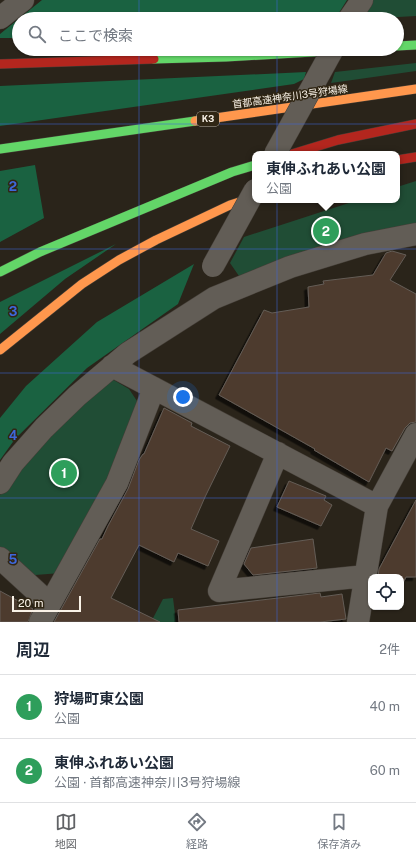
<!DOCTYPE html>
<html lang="ja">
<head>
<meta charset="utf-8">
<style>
	:root { --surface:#fff; --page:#f6f6f7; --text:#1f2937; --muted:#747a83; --line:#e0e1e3; --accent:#616366 }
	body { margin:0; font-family:"Public Sans","Noto Sans JP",sans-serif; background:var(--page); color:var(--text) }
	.controls { position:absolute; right:12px; bottom:12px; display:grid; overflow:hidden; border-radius:8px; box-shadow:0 1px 3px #0004 }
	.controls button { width:36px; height:36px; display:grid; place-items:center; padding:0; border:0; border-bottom:1px solid var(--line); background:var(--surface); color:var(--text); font:20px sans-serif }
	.scale { position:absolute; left:12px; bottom:10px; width:69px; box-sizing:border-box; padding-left:4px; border:2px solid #f9f2e7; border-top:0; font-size:11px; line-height:14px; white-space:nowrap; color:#f9f2e7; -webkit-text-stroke:3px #302614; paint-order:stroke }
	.you { position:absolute; left:183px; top:397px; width:14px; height:14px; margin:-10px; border:3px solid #fff; border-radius:50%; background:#1a73e8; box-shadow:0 0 0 6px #1a73e833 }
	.badge { display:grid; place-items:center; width:26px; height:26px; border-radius:50%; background:var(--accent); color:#fff; font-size:13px; font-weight:700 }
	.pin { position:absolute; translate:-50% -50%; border:2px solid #fff; box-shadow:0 1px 4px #0006 }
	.popup { position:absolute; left:252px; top:151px; width:148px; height:52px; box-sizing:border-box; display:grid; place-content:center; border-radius:8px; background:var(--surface); filter:drop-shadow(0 1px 3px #0005); font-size:13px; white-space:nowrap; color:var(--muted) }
	.popup b { font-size:15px; color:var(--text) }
	.popup::after { content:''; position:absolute; left:50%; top:100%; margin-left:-8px; border:8px solid transparent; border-top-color:var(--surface) }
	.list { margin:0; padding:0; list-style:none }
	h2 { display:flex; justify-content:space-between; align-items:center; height:52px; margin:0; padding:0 16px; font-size:17px }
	h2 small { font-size:13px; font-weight:400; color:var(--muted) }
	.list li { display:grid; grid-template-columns:26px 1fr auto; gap:12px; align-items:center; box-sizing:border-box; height:64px; padding:0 16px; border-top:1px solid var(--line) }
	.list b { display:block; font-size:15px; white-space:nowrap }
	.list p { margin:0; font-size:13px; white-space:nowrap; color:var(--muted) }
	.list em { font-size:13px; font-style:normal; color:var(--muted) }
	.icon { flex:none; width:22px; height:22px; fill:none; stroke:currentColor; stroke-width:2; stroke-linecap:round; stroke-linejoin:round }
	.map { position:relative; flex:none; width:416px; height:622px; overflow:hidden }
	.search { position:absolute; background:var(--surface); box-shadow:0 1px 3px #0004; left:12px; right:12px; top:12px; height:44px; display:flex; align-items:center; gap:10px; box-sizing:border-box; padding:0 14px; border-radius:22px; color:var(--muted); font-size:15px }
	.sheet { height:180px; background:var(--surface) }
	nav { display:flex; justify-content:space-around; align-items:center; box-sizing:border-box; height:56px; border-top:1px solid var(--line); background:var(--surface); font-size:11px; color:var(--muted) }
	nav a { display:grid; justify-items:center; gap:2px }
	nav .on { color:var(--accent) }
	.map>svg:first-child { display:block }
	.green { fill:#204d35 }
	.forest { fill:#1a6241 }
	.building { fill:#4d3a2e; stroke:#645d56; filter:url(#shadow) }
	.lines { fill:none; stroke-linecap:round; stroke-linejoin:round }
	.street-casing { stroke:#443e37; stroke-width:23 }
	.fast-casing { stroke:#443e37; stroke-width:10 }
	.slow-casing { stroke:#443e37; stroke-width:10 }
	.jam-casing { stroke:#443e37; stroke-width:10 }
	.street { stroke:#625d56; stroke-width:22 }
	.fast { stroke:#63d668; stroke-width:9 }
	.slow { stroke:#ff974d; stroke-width:9 }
	.jam { stroke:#b3261e; stroke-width:9 }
	.street-bridge-casing { stroke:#443e37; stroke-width:23; stroke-linecap:butt }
	.street-bridge { stroke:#625d56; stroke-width:22 }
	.grid { fill:none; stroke:#3e67da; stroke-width:1; stroke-opacity:0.55 }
	.labels { text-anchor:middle; stroke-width:3; stroke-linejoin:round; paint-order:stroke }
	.shield { fill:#302614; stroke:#bdb5a8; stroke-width:1 }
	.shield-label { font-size:9px; font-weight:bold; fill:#f9f2e7 }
	.street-label { font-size:10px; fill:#f9f2e7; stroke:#302614 }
	.grid-label { font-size:13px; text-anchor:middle; font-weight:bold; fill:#3e67da; stroke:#302614; stroke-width:3; stroke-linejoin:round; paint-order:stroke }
</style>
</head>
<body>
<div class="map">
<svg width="416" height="622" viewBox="0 0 416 622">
	<defs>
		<filter id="shadow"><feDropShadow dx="-3.5" dy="3.5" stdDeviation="0" flood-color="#0009"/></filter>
	</defs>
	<rect width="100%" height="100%" fill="#2a241a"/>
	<path class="green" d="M 373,0 L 416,0 L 416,16 L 362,19 Z
		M 416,63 L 416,71 L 331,83 L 335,72 Z
		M 416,181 L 416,226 L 239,276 L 230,263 L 244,237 L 358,200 L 397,200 L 397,187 Z
		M 112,379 L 129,389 L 141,407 L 110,479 L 61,573 L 35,575 L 16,565 L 0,549 L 0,495 L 20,466 L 73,409 Z
		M 173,598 L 176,622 L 151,622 L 163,599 Z"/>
	<path class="forest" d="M 42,0 L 347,0 L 337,16 L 332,19 L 19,19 L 19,38 L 0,38 L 0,34 Z
		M 306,72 L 304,79 L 294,84 L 0,126 L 0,86 Z
		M 35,165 L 44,218 L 0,242 L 0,171 Z
		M 116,244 L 65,279 L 0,334 L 0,302 Z
		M 194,264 L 178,304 L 87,368 L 15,439 L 0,460 L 0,418 L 26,386 L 97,322 Z"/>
	<path class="building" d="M 392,251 L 406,255 L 390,280 L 416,294 L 416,422 L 410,423 L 405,428 L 392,451 L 386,448 L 369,482 L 314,450 L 315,449 L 219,395 L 264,310 L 272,313 L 309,307 L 308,287 L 324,284 L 323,281 L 373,275 L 386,253 Z
		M 164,408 L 192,423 L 191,426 L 230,446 L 205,497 L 191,529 L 219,541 L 208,566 L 178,553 L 174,562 L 139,545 L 111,598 L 160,622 L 54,622 L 100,539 L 102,539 L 108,526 L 128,489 L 139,460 L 143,454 L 144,454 Z
		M 289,481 L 326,496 L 324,500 L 332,505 L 321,526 L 277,507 Z
		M 416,500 L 416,577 L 406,577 L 401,587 L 401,577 L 378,577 L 379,569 Z
		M 313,539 L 317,568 L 253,575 L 244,564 L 251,548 Z
		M 0,591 L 33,609 L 28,622 L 0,622 Z
		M 320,593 L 321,597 L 342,594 L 346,619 L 320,622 L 179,622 L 178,610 Z"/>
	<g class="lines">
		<g class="street-casing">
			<path id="street" d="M 0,18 L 23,0
				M 349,19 L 362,0
				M 112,366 L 377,506
				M 278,453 L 219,591 L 366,576
				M 0,483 L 13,463 L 44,428 L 77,396 L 128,353 L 214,298 L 290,267 L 365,244 L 416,234
				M 0,558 L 50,604
				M 40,622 L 117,483 L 154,388
				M 358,622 L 377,506 L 416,434"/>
		</g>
		<g class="fast-casing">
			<path id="fast" d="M 397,46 L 416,45
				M 154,59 L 226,57 L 364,49
				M 0,149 L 195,121
				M 0,272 L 40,252 L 232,172 L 255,165"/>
		</g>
		<g class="slow-casing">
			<path id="slow" d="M 195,121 L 416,89
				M 0,350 L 82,284 L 119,260 L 156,240 L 230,205 L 255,197"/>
		</g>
		<g class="jam-casing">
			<path id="jam" d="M 0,64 L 154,59
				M 292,154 L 338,140 L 416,124
				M 397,160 L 416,157"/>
		</g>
		<use href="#street" class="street"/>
		<use href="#fast" class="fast"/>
		<use href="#slow" class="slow"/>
		<use href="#jam" class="jam"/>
		<g class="street-bridge-casing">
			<path id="street-bridge" d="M 275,154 L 333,49
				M 213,266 L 255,190"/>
		</g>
		<use href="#street-bridge" class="street-bridge"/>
	</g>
	<path class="grid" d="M 139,0 L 139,19M 277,0 L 277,19M 139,49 L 139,622M 277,49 L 277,622M 0,124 L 416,124M 0,249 L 416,249M 0,373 L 416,373M 0,498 L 416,498"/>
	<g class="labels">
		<rect class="shield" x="197" y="112" width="22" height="14" rx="3"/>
		<g class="shield-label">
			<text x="208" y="122">K3</text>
		</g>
		<g class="street-label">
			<text transform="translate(290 96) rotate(-8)" y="4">首都高速神奈川3号狩場線</text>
		</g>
	</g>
	<g class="grid-label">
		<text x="13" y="191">2</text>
		<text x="13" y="316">3</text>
		<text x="13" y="440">4</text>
		<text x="13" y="564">5</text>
	</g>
</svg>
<div class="controls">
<button><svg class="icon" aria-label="locate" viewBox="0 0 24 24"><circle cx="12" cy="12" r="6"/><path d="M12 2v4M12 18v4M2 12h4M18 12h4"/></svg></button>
</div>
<div class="scale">20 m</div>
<div class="you"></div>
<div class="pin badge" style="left:64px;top:473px;background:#2e9e5b">1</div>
<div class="pin badge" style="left:326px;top:231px;background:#2e9e5b">2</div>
<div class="popup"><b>東伸ふれあい公園</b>公園</div>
<div class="search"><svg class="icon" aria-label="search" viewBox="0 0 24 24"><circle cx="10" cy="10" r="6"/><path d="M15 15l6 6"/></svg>ここで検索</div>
</div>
<section class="sheet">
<h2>周辺<small>2件</small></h2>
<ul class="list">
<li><span class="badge" style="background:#2e9e5b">1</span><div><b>狩場町東公園</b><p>公園</p></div><em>40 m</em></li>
<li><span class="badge" style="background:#2e9e5b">2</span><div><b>東伸ふれあい公園</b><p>公園 · 首都高速神奈川3号狩場線</p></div><em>60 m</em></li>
</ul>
</section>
<nav>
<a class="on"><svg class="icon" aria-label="map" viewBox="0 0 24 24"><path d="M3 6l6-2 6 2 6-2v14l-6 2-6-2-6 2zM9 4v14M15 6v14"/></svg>地図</a>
<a><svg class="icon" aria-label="directions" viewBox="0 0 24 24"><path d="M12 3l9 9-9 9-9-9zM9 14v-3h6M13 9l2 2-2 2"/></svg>経路</a>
<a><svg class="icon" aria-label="saved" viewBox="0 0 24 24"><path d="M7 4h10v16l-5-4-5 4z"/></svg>保存済み</a>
</nav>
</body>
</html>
